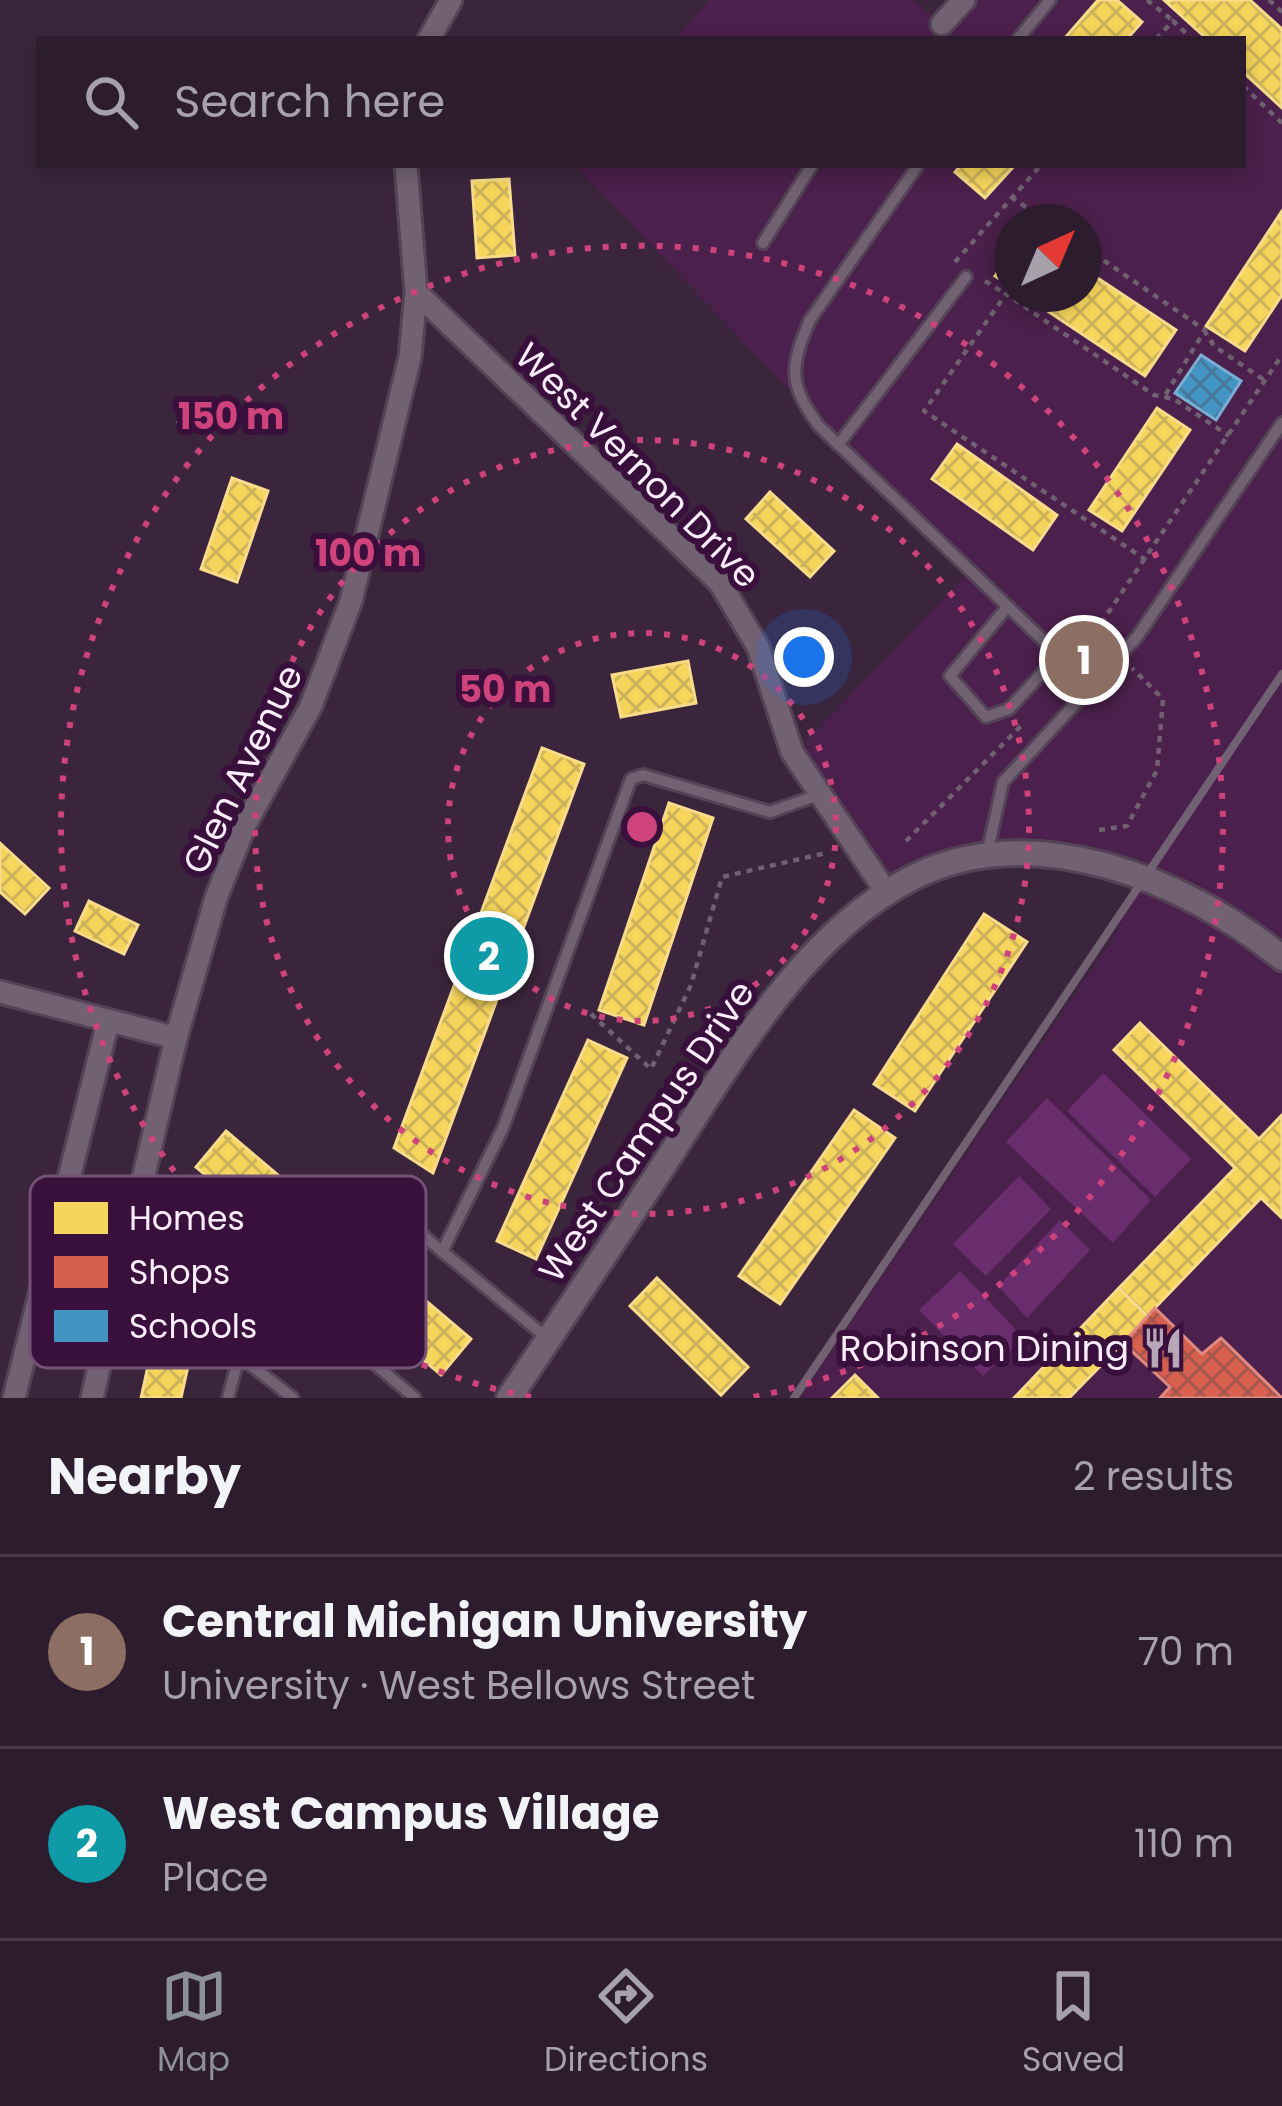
<!DOCTYPE html>
<html lang="en">
<head>
<meta charset="utf-8">
<style>
	:root { --surface:#2c1c2d; --page:#382939; --text:#f1f3f6; --muted:#a6a1aa; --line:#483a49; --accent:#8c9099 }
	body { margin:0; font-family:Poppins,sans-serif; background:var(--page); color:var(--text) }
	.compass { position:absolute; left:994px; top:204px; width:108px; height:108px; border-radius:50%; background:var(--surface); box-shadow:0 6px 18px #0003; rotate:44deg }
	.you { position:absolute; left:804px; top:657px; width:42px; height:42px; margin:-30px; border:9px solid #fff; border-radius:50%; background:#1a73e8; box-shadow:0 0 0 18px #1a73e833 }
	.badge { display:grid; place-items:center; width:78px; height:78px; border-radius:50%; background:var(--accent); color:#fff; font-size:39px; font-weight:700 }
	.pin { position:absolute; translate:-50% -50%; border:6px solid #fff; box-shadow:0 3px 12px #0006 }
	.list { margin:0; padding:0; list-style:none }
	h2 { display:flex; justify-content:space-between; align-items:center; height:156px; margin:0; padding:0 48px; font-size:51px }
	h2 small { font-size:39px; font-weight:400; color:var(--muted) }
	.list li { display:grid; grid-template-columns:78px 1fr auto; gap:36px; align-items:center; box-sizing:border-box; height:192px; padding:0 48px; border-top:3px solid var(--line) }
	.list b { display:block; font-size:45px; white-space:nowrap }
	.list p { margin:0; font-size:39px; white-space:nowrap; color:var(--muted) }
	.list em { font-size:39px; font-style:normal; color:var(--muted) }
	.icon { flex:none; width:66px; height:66px; fill:none; stroke:currentColor; stroke-width:2; stroke-linecap:round; stroke-linejoin:round }
	.map { position:relative; flex:none; width:1282px; height:1398px; overflow:hidden }
	.search { position:absolute; background:var(--surface); box-shadow:0 6px 18px #0003; left:36px; right:36px; top:36px; height:132px; display:flex; align-items:center; gap:30px; box-sizing:border-box; padding:0 42px; border-radius:0px; color:var(--muted); font-size:45px }
	.sheet { height:540px; background:var(--surface) }
	nav { display:flex; justify-content:space-around; align-items:center; box-sizing:border-box; height:168px; border-top:3px solid var(--line); background:var(--surface); font-size:33px; color:var(--muted) }
	nav a { display:grid; justify-items:center; gap:6px }
	nav .on { color:var(--accent) }
	.map>svg:first-child { display:block }
	.built { fill:#4b204c; fill-rule:evenodd }
	.pitch { fill:#692c6c }
	.homes { fill:url(#homes-cross-hatch); stroke:#f8dc8c; stroke-width:3 }
	.shops { fill:url(#shops-cross-hatch); stroke:#e18a82; stroke-width:3 }
	.schools { fill:url(#schools-cross-hatch); stroke:#7aaed4; stroke-width:3 }
	.lines { fill:none; stroke-linecap:round; stroke-linejoin:round }
	.service-casing { stroke:#544356; stroke-width:16 }
	.minor-casing { stroke:#544356; stroke-width:27 }
	.tertiary-casing { stroke:#544356; stroke-width:30 }
	.path { stroke:#706071; stroke-width:4.5; stroke-dasharray:6 6; stroke-linecap:butt }
	.service { stroke:#726173; stroke-width:10 }
	.minor { stroke:#726173; stroke-width:21 }
	.tertiary { stroke:#726173; stroke-width:24 }
	.rail { stroke:#726173; stroke-width:8 }
	.ring { fill:none; stroke:#ce437b; stroke-width:6; stroke-dasharray:6 12 }
	.labels { text-anchor:middle; stroke-width:12; stroke-linejoin:round; paint-order:stroke }
	.street-label { font-size:36px; fill:#fcedfd; stroke:#38103b }
	.poi-label { font-size:36px; fill:#fcedfd; stroke:#38103b; text-anchor:end }
	.key { fill:#38103b; stroke:#735275; stroke-width:3 }
	.key-label { font-size:33px; fill:#fcedfd }
	.centre { fill:#ce437b; stroke:#38103b; stroke-width:6 }
	.ring-label { font-size:36px; text-anchor:middle; font-weight:bold; fill:#ce437b; stroke:#38103b; stroke-width:12; stroke-linejoin:round; paint-order:stroke }
</style>
</head>
<body>
<div class="map">
<svg width="1282" height="1398" viewBox="0 0 1282 1398">
	<defs>
		<pattern id="homes-cross-hatch" width="8" height="8" patternUnits="userSpaceOnUse" patternTransform="scale(3)"><rect width="8" height="8" fill="#f6d55c"/><path d="M0 0l8 8M0 8l8-8" fill="none" stroke="#ccb258"/></pattern>
		<pattern id="shops-cross-hatch" width="8" height="8" patternUnits="userSpaceOnUse" patternTransform="scale(3)"><rect width="8" height="8" fill="#d6604d"/><path d="M0 0l8 8M0 8l8-8" fill="none" stroke="#a6574d"/></pattern>
		<pattern id="schools-cross-hatch" width="8" height="8" patternUnits="userSpaceOnUse" patternTransform="scale(3)"><rect width="8" height="8" fill="#4393c3"/><path d="M0 0l8 8M0 8l8-8" fill="none" stroke="#467899"/></pattern>
	</defs>
	<rect width="100%" height="100%" fill="#3b253c"/>
	<path class="built" d="M 709,0 L 913,0 L 942,24 L 964,0 L 1282,0 L 1282,1398 L 799,1398 L 1112,940 L 1142,881 L 1012,855 L 887,893 L 804,744 L 966,575 L 575,165 L 1243,165 L 1243,39 L 675,39 ZM 1012,222 L 1084,222 L 1084,294 L 1012,294 Z"/>
	<path class="pitch" d="M 1103,1073 L 1191,1159 L 1155,1197 L 1067,1111 Z
		M 1047,1098 L 1151,1200 L 1113,1243 L 1006,1142 Z
		M 1019,1176 L 1051,1209 L 986,1276 L 953,1244 Z
		M 1060,1220 L 1090,1250 L 1027,1318 L 998,1286 Z
		M 960,1271 L 1024,1338 L 983,1376 L 919,1310 Z"/>
	<path class="homes" d="M 1098,0 L 1117,0 L 1142,22 L 1127,39 L 1064,39 Z
		M 1164,0 L 1250,0 L 1282,29 L 1282,108 L 1243,72 L 1243,39 L 1207,39 Z
		M 961,165 L 1015,165 L 985,198 L 955,172 Z
		M 509,179 L 515,255 L 477,258 L 472,181 Z
		M 1282,211 L 1282,295 L 1245,351 L 1206,326 Z
		M 1012,251 L 1012,287 L 995,276 Z
		M 1084,269 L 1176,330 L 1145,376 L 1022,294 L 1084,294 Z
		M 1157,408 L 1190,430 L 1122,531 L 1089,510 Z
		M 185,409 L 195,415 L 189,427 L 178,422 Z
		M 957,444 L 1057,515 L 1033,550 L 932,479 Z
		M 232,478 L 268,491 L 237,582 L 201,569 Z
		M 770,492 L 834,551 L 810,577 L 746,519 Z
		M 688,661 L 696,703 L 621,717 L 612,675 Z
		M 542,748 L 584,764 L 433,1173 L 394,1148 Z
		M 669,803 L 713,818 L 644,1025 L 599,1010 Z
		M 0,843 L 49,888 L 25,914 L 0,892 Z
		M 89,901 L 138,925 L 124,954 L 75,931 Z
		M 984,914 L 1027,942 L 915,1111 L 874,1084 Z
		M 1140,1023 L 1259,1139 L 1282,1115 L 1282,1218 L 1261,1198 L 1147,1316 L 1119,1288 L 1235,1168 L 1114,1050 Z
		M 588,1040 L 627,1058 L 536,1259 L 497,1241 Z
		M 854,1110 L 895,1138 L 780,1304 L 739,1276 Z
		M 226,1131 L 471,1339 L 441,1375 L 196,1167 Z
		M 174,1248 L 212,1257 L 181,1398 L 141,1398 Z
		M 657,1278 L 748,1367 L 721,1395 L 630,1306 Z
		M 1119,1288 L 1147,1316 L 1123,1343 L 1069,1398 L 1014,1398 Z
		M 855,1375 L 878,1398 L 832,1398 Z"/>
	<path class="shops" d="M 1155,1308 L 1202,1354 L 1221,1338 L 1282,1398 L 1160,1398 L 1170,1387 L 1123,1343 Z"/>
	<path class="schools" d="M 1201,355 L 1241,381 L 1216,420 L 1175,393 Z"/>
	<g class="lines">
		<g class="service-casing">
			<path id="service" d="M 1018,39 L 1050,0
				M 918,165 L 810,320 C 789,368 789,385 819,426 L 1091,686
				M 763,243 L 812,165
				M 838,445 L 966,277
				M 1008,606 L 950,676 L 986,717 L 1009,709 L 1059,655
				M 987,854 L 1003,782 L 1137,637 L 1282,423
				M 145,1177 L 166,1187 L 415,1398
				M 374,1195 L 547,1338
				M 442,1252 L 503,1128 L 631,779 L 643,775 L 770,812 L 818,795
				M 239,1356 L 293,1398
				M 228,1398 L 262,1269"/>
		</g>
		<g class="minor-casing">
			<path id="minor" d="M 942,24 L 964,0
				M 429,39 L 451,0
				M 416,292 L 720,583 L 758,647 L 792,752 L 887,893
				M 0,992 L 176,1038
				M 14,1398 L 108,1022
				M 92,1398 L 176,1038 L 216,898 L 245,825 L 311,706 L 351,601 L 410,357 L 416,292 L 406,165"/>
		</g>
		<g class="tertiary-casing">
			<path id="tertiary" d="M 509,1398 C 560,1322 611,1246 661,1169 C 728,1068 797,939 908,880 C 1029,815 1185,879 1282,958"/>
		</g>
		<path class="path" d="M 1147,0 L 1171,19
			M 1269,0 L 1282,12
			M 1156,39 L 1173,21 L 1192,39
			M 1243,86 L 1282,123
			M 1011,197 L 1048,222
			M 1084,247 L 1205,330 L 1164,397
			M 955,262 L 1041,165
			M 985,281 L 1006,294
			M 1204,330 L 1214,346 L 1264,380
			M 1146,560 L 924,411 L 1006,294 L 1154,395 L 1174,399 L 1229,436
			M 1081,653 L 1282,355
			M 1099,830 L 1127,826 L 1157,770 L 1163,699 L 1132,668
			M 906,841 L 1025,722
			M 591,1014 L 651,1069 L 691,985 L 722,877 L 826,853"/>
		<use href="#service" class="service"/>
		<use href="#minor" class="minor"/>
		<use href="#tertiary" class="tertiary"/>
		<path class="rail" d="M 794,1398 L 1282,674"/>
	</g>
	<g class="ring">
		<circle cx="642" cy="827" r="194"/>
		<circle cx="642" cy="827" r="387"/>
		<path d="M531 1397A581 581 0 1 1 753 1397"/>
	</g>
	<defs>
		<g id="restaurant-bare" transform="scale(3.24)"><path d="M-5-6h1v4h1v-4h1v4h1v-4h1v5L-1.5 .5V6h-2V.5L-5-1ZM5-6V6H3V1.5H1.5Q1.5-4 5-6Z" fill="#b8a7b9" stroke="#38103b" stroke-width="2.5" paint-order="stroke"/></g>
	</defs>
	<g fill-rule="evenodd">
		<use href="#restaurant-bare" x="1163" y="1348"/>
	</g>
	<g class="labels">
		<g class="street-label">
			<text transform="translate(638 465) rotate(45)" y="13">West Vernon Drive</text>
			<text transform="translate(242 769) rotate(-64)" y="13">Glen Avenue</text>
			<text transform="translate(646 1131) rotate(-56)" y="13">West Campus Drive</text>
		</g>
		<g class="poi-label">
			<text x="1129" y="1361">Robinson Dining</text>
		</g>
	</g>
	<rect x="30" y="1176" width="396" height="192" rx="18" class="key"/>
	<rect x="54" y="1202" width="54" height="32" fill="#f6d55c"/>
	<rect x="54" y="1256" width="54" height="32" fill="#d6604d"/>
	<rect x="54" y="1310" width="54" height="32" fill="#4393c3"/>
	<g class="key-label">
		<text x="129" y="1230">Homes</text>
		<text x="129" y="1284">Shops</text>
		<text x="129" y="1338">Schools</text>
	</g>
	<circle cx="642" cy="827" r="18" class="centre"/>
	<g class="ring-label">
		<text x="231" y="429">150 m</text>
		<text x="368" y="566">100 m</text>
		<text x="505" y="702">50 m</text>
	</g>
</svg>
<svg class="compass" viewBox="-18 -18 36 36"><path d="M0-13l5 13h-10z" fill="#e53935"/><path d="M0 13l5-13h-10z" fill="#a6a1aa"/></svg>
<div class="you"></div>
<div class="pin badge" style="left:1084px;top:660px;background:#8d6e63">1</div>
<div class="pin badge" style="left:489px;top:956px;background:#0f9aa8">2</div>
<div class="search"><svg class="icon" aria-label="search" viewBox="0 0 24 24"><circle cx="10" cy="10" r="6"/><path d="M15 15l6 6"/></svg>Search here</div>
</div>
<section class="sheet">
<h2>Nearby<small>2 results</small></h2>
<ul class="list">
<li><span class="badge" style="background:#8d6e63">1</span><div><b>Central Michigan University</b><p>University · West Bellows Street</p></div><em>70 m</em></li>
<li><span class="badge" style="background:#0f9aa8">2</span><div><b>West Campus Village</b><p>Place</p></div><em>110 m</em></li>
</ul>
</section>
<nav>
<a class="on"><svg class="icon" aria-label="map" viewBox="0 0 24 24"><path d="M3 6l6-2 6 2 6-2v14l-6 2-6-2-6 2zM9 4v14M15 6v14"/></svg>Map</a>
<a><svg class="icon" aria-label="directions" viewBox="0 0 24 24"><path d="M12 3l9 9-9 9-9-9zM9 14v-3h6M13 9l2 2-2 2"/></svg>Directions</a>
<a><svg class="icon" aria-label="saved" viewBox="0 0 24 24"><path d="M7 4h10v16l-5-4-5 4z"/></svg>Saved</a>
</nav>
</body>
</html>
